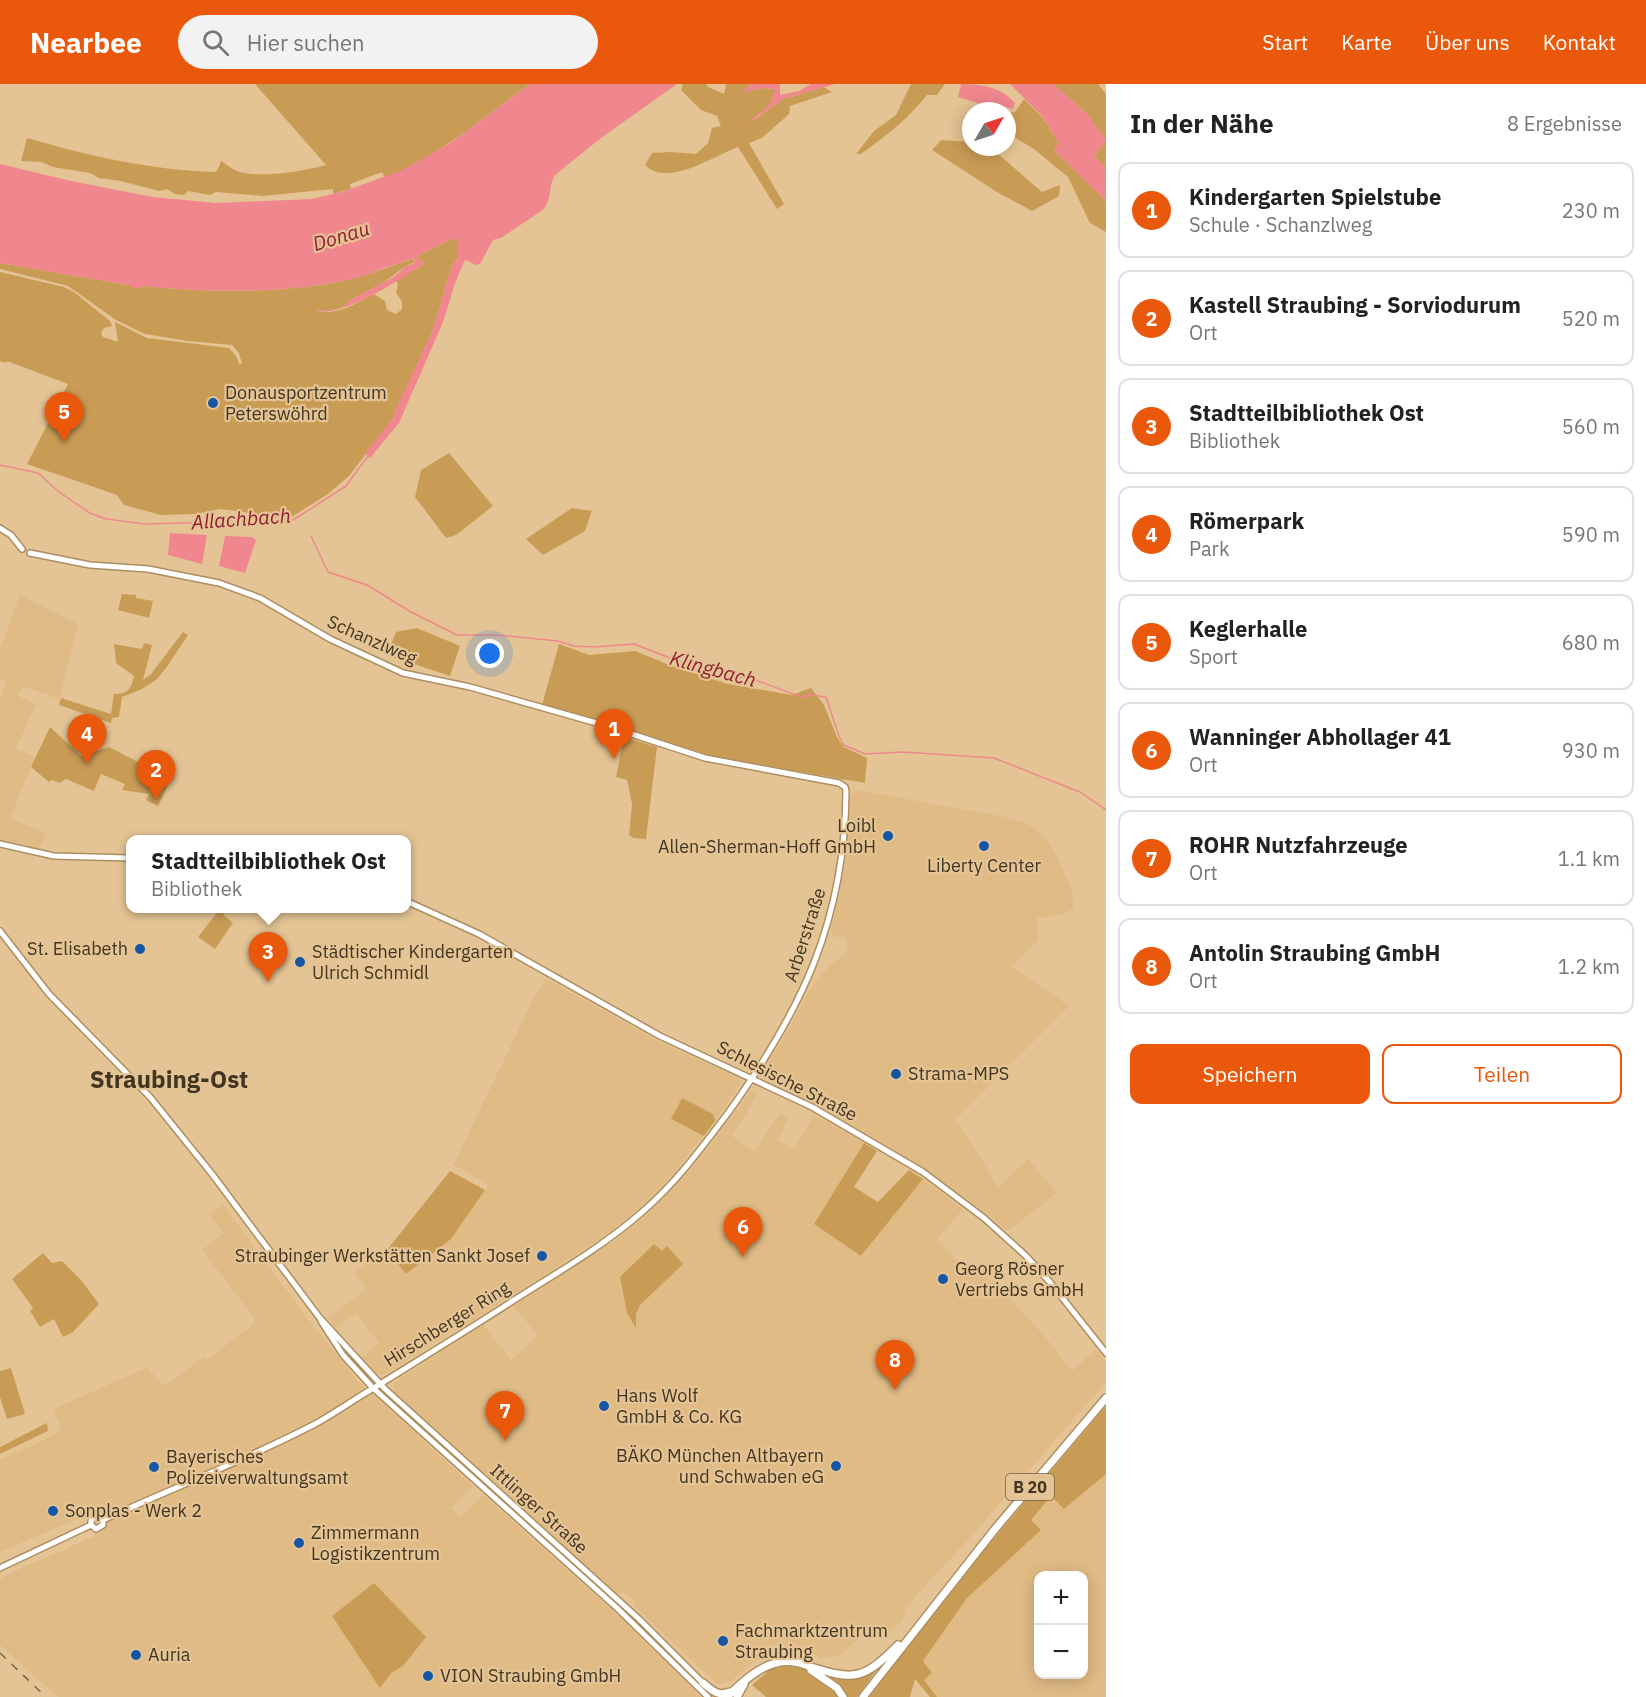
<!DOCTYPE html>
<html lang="de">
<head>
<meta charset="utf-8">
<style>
	:root { --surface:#fff; --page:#f2f2f2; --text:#222; --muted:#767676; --line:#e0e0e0; --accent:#ea580c }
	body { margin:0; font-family:"IBM Plex Sans",sans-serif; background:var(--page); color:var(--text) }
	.controls { position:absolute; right:18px; bottom:18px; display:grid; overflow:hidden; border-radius:12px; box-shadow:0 3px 15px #0003 }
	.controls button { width:54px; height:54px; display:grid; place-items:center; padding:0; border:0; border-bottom:2px solid var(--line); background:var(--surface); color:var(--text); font:30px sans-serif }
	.compass { position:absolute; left:962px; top:18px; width:54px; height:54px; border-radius:50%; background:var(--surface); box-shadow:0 3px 15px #0003; rotate:51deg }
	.you { position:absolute; left:490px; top:570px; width:21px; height:21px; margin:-15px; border:4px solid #fff; border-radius:50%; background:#1a73e8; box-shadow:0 0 0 9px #1a73e833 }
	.badge { display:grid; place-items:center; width:39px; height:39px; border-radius:50%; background:var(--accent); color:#fff; font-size:20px; font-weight:700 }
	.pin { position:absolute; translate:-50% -50px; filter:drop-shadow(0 2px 3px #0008) }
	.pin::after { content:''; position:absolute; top:32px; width:21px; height:18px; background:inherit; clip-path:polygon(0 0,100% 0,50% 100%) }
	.popup { position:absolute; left:126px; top:751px; width:285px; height:78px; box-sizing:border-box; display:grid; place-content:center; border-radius:12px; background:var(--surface); filter:drop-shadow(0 2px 4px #0005); font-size:20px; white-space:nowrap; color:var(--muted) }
	.popup b { font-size:22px; color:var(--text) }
	.popup::after { content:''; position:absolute; left:50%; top:100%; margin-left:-12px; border:12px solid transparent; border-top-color:var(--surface) }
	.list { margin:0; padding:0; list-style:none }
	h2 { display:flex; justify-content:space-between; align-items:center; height:78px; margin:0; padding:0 24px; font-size:26px }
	h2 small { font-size:20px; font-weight:400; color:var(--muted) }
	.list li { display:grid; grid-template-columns:39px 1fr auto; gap:18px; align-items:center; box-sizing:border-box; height:96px; margin:0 12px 12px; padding:0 12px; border:2px solid var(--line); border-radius:12px }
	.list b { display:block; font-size:22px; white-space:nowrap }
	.list p { margin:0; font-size:20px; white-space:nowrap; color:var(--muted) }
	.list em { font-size:20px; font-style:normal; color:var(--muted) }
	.actions { display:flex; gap:12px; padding:18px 24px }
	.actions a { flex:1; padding:14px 0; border:2px solid var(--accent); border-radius:12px; text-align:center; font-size:21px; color:var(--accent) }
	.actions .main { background:var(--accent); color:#fff }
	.icon { flex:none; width:33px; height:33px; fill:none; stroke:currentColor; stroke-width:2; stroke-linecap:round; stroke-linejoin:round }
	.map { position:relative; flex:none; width:1106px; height:1613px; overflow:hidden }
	header { display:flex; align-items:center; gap:36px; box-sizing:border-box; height:84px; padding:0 30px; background:var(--accent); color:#fff }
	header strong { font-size:28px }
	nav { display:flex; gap:33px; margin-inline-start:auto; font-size:21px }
	.search { width:420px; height:54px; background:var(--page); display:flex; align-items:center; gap:15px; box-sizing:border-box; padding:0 21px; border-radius:33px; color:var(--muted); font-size:22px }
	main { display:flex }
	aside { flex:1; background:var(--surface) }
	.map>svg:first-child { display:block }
	.built { fill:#e0bb85; fill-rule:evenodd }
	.green { fill:#c99c56 }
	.water { fill:#f1878e }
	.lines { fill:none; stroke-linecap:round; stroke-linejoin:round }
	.stream { stroke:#f1878e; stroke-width:1.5 }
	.tertiary-casing { stroke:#ad8e61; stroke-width:8 }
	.trunk-casing { stroke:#ad8e61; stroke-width:10 }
	.tertiary { stroke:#fff; stroke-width:5 }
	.trunk { stroke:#fff; stroke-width:7 }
	.rail { stroke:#7a6649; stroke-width:1.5; stroke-dasharray:8 8; stroke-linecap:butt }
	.poi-dot { fill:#1656a7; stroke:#e4c494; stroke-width:2 }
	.labels { text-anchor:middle; stroke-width:4.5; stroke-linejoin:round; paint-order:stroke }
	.shield { fill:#e4c494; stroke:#736044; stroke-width:1.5 }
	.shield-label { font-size:16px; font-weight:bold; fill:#423522 }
	.poi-label { font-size:18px; fill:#423522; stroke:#e4c494; text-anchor:start }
	.street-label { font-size:18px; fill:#423522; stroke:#e4c494 }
	.water-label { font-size:20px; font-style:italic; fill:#931c32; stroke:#e4c494 }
	.district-label { font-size:24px; font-weight:bold; fill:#423522; stroke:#e4c494 }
</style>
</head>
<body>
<header>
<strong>Nearbee</strong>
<div class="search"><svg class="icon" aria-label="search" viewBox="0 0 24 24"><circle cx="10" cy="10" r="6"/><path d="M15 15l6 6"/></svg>Hier suchen</div>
<nav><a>Start</a><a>Karte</a><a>Über uns</a><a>Kontakt</a></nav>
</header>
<main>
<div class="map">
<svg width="1106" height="1613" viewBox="0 0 1106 1613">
	<rect width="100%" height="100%" fill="#e4c494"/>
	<path class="built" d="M 20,511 L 78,540 L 59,615 L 23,602 L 18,612 L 36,620 L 16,665 L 35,673 L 10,734 L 46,749 L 39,765 L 0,755 L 0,616 L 7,597 L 0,594 L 0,565 Z
		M 858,706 L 1005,733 L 1025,739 L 1035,744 L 1049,758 L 1056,770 L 1071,803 L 1074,817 L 1073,825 L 1064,830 L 1036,834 L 1038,856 L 1011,883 L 1069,922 L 955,1036 L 970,1056 L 998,1103 L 1028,1075 L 1057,1109 L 1008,1147 L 977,1122 L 910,1075 L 835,1031 L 764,994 L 762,991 L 765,983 L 789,945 L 812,902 L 831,880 L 848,868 L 846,856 L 834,852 L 831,845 L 839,813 L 846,774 L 851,712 L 854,708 Z
		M 545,894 L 662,959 L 739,994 L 741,999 L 715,1037 L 678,1084 L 658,1106 L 626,1136 L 595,1158 L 474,1236 L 455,1246 L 383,1291 L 375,1289 L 361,1274 L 379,1259 L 356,1229 L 336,1244 L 328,1234 L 367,1205 L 354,1188 L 387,1166 L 407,1190 L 485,1106 L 488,1100 L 453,1081 L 532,918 Z
		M 752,1006 L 758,1010 L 732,1052 L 754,1067 L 780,1029 L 789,1034 L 778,1056 L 793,1066 L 814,1031 L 864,1059 L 814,1140 L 862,1172 L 923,1095 L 963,1125 L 937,1156 L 974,1194 L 982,1187 L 996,1203 L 998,1201 L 1046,1254 L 1072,1287 L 1096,1265 L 1106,1278 L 1106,1298 L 964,1460 L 906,1523 L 902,1537 L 887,1550 L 879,1547 L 875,1542 L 838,1572 L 823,1575 L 790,1559 L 785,1566 L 774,1561 L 729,1599 L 717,1600 L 635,1523 L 634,1515 L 622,1509 L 616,1509 L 394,1307 L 393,1302 L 395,1298 L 483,1241 L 511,1276 L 538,1251 L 513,1222 L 611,1159 L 640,1137 L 665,1113 L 701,1074 Z
		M 223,1120 L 308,1235 L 359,1298 L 473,1402 L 451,1424 L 460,1433 L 483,1411 L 623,1536 L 701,1613 L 58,1613 L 0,1561 L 0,1495 L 12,1488 L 95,1452 L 87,1431 L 0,1468 L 0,1376 L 52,1352 L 61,1344 L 53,1325 L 144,1285 L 148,1284 L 164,1302 L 204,1273 L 207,1276 L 255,1239 L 250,1228 L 202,1166 L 223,1149 L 209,1130 Z
		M 1106,1390 L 1106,1613 L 937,1613 L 924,1596 L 923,1577 L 967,1514 L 1041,1446 L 1031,1437 L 1051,1412 L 1064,1425 ZM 1038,1492 L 1084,1492 L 1084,1590 L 1038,1590 Z"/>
	<path class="green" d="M 255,0 L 530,0 C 483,33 439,73 385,94 L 382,88 L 350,100 L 351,105 L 333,110 L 333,105 L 263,112 L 216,108 L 210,111 L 188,107 L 184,111 L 175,110 L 167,105 L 159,107 L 121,97 L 99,94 L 90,89 L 53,83 L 41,78 L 21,77 L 27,54 C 89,72 151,86 215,88 L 218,85 L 221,77 C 226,80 232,85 237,87 C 257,95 305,87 326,81 Z
		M 683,0 L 706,0 L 708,3 L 724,10 L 726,0 L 752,0 L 741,9 L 761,4 L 775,5 L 771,19 L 751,38 L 783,15 L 824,3 L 832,8 L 790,22 L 789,30 L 762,54 L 749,59 L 784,120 L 777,125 L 738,63 C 713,72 668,104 645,81 L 652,69 L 671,68 L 696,70 L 708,59 L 712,44 L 721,42 L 717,32 L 701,26 L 681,6 Z
		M 911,0 L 945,0 L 937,11 L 927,11 C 908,35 886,52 861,70 L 856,70 L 874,47 L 896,31 Z
		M 1053,0 L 1098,0 L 1106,10 L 1106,84 L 1094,72 L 1106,56 L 1086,29 Z
		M 1024,15 L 1042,33 L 1059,59 L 1054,66 L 1106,117 L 1106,148 L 1090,139 L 1068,93 L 1034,65 L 1007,49 L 1007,29 L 1015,28 Z
		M 941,56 L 971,58 L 971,63 L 990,63 L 1042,108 L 1060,101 L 1059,112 L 1032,127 L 997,108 L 932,66 Z
		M 452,155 L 458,155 L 458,173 L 451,185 L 432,248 L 394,331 L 394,333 L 349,392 L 328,410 L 293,432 L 268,435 L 244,428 L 220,425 L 195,430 L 161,431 L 124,421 L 117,411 L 27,380 L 68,300 L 7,277 L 6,279 L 0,277 L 0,188 L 64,203 L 74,208 L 110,237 L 112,242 L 104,244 L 101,249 L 103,253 L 118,258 L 115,238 L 147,254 L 229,264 L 236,272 L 239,280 L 242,280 L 239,269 L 232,261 L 188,257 L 145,250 L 116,236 L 68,202 L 0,185 L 0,179 L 129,201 L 139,204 L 144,202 C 209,209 291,210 355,194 C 374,189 393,181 412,175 L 415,178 L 406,182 L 384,198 L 353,215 L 339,225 L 316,227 C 337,232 356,219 374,210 L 385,217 L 387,226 L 396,230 L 402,225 L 402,217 L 396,209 L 398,200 L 396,197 L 424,180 L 424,176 L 418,177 L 417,174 L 419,171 Z
		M 449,369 L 493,422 L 456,451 L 446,454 L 415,413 L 421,386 Z
		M 572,424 L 592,427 L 585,447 L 543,471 L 526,455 Z
		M 122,510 L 136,511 L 136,514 L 153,517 L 149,534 L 118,526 Z
		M 417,544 L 460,562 L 450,592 L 387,571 L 396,548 Z
		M 183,548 L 188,551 L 166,584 L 156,596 L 140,606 L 122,613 L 119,633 L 112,634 L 111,639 L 59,621 L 61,614 L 111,630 L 114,610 C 128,610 131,605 134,592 L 116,579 L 114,560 L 142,565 L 144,559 L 152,561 L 143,596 L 151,590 Z
		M 559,560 L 589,571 L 635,567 L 677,584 L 728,600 L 792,611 L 811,604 L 824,621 L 837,653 L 844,663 L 867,674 L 865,699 L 711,672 L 589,633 L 542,621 Z
		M 50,643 L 81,672 L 109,663 L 171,695 L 158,722 L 146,716 L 149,710 L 122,706 L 125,700 L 101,690 L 94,707 L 66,695 L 60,699 L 52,696 L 49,698 L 31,683 Z
		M 624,653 L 657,663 L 646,755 L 633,754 L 629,751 L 632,720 L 627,696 L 616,693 Z
		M 220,825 L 228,825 L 223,831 L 233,839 L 215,865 L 198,853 Z
		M 682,1014 L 713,1030 L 715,1037 L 704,1052 L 671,1035 Z
		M 864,1059 L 877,1067 L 854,1103 L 878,1118 L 909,1086 L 923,1095 L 861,1172 L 814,1140 Z
		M 450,1087 L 485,1106 L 451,1155 L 406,1190 L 387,1166 Z
		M 654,1160 L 662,1167 L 667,1162 L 683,1180 L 640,1221 L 636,1230 L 636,1244 L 627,1229 L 620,1193 Z
		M 43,1169 L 52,1179 L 62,1177 L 81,1196 L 99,1220 L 73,1248 L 63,1253 L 54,1235 L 40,1243 L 30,1227 L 33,1224 L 12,1195 Z
		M 11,1284 L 25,1330 L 7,1335 L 0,1313 L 0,1287 Z
		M 1106,1322 L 1106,1390 L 1064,1425 L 1051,1412 L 1031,1436 L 1041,1446 L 967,1514 L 923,1577 L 932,1589 L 924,1596 L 937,1613 L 930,1613 L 915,1595 L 910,1613 L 869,1613 L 975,1477 Z
		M 47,1339 L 48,1347 L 0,1370 L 0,1363 Z
		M 374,1499 L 426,1553 L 403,1582 L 391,1589 L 380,1604 L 332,1532 Z
		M 881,1580 L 857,1613 L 845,1613 L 820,1588 C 843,1597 862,1597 881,1580 Z
		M 785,1581 C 807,1583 827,1593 838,1613 L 766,1613 L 752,1601 L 772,1584 Z"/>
	<path class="water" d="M 530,0 L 677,0 L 601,54 L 555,91 C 548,102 552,115 544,125 L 501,154 L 493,156 L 480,180 L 476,181 L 466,176 L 464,178 L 455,199 L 443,238 L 399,339 L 370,374 L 365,370 L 394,333 L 393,331 L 432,248 L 451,185 L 458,173 L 457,155 L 452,155 L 419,171 L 417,174 L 418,177 L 424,176 L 424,180 C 400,196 341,234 314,227 L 339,225 L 353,215 L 395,192 L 406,182 L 413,180 L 415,176 L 412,175 C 393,180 374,189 355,194 C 291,210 209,209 144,202 L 135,205 L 129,201 L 0,179 L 0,80 L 71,97 L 153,113 L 216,119 L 311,115 L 342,108 L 400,87 L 449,60 Z
		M 752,0 L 780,0 L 780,11 L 799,7 L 811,0 L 835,0 L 783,15 L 744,42 L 771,19 L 775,5 L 761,4 L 739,10 Z
		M 961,0 C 982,0 1001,3 1015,19 L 1013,25 L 996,20 L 985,21 L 958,13 Z
		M 1010,0 L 1053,0 L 1086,29 L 1106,56 L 1094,72 L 1106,84 L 1106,117 L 1054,66 L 1059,59 L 1041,31 Z
		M 170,449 L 207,451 L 202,480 L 168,471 Z
		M 225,452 L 252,453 L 256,456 L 245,489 L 219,482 Z"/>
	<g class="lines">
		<path class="stream" d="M 0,381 L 38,389 L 59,408 L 90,429 L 106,435 L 145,440 L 223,438 C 246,429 269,441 293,436 L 346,402 L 368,372
			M 311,452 L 328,488 L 367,501 L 411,528 L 457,551 L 497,551 L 558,557 L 574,562 L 593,563 L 634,560 L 701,586 L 735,594 L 750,594 L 801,613 L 810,611 L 826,613 L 839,652 L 844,661 L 865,670 L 903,668 L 994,674 L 1080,708 L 1106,726"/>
		<g class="tertiary-casing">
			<path id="tertiary" d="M 0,444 L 11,451 L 22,465
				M 30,469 L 90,481 L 148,485 L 219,499 L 260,514 L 330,555 L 403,589 L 470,603 L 607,642 L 705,674 L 839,699 L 845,703 L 846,707 C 845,836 802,926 728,1029 C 701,1065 675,1100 641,1129 C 601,1164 553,1191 508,1220 C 463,1249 417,1277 372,1305 C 353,1316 335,1329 315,1340 C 246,1376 173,1404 103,1436
				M 0,760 L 54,772 L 130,774
				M 406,817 L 479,850 L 660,952 L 812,1023 L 923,1088 L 984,1134 L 1025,1171 L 1049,1197 L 1106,1269
				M 0,847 L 49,910 L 150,1013 L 212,1090 L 319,1233 L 385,1305 L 639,1535 L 704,1600
				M 321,1237 L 343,1271 L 373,1304 L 617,1524 L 708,1613
				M 0,1484 L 91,1441 L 91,1437 L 94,1433 L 99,1433 L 103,1436 L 103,1441 L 96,1445 L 91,1441"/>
		</g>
		<g class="trunk-casing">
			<path id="trunk" d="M 811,1586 L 837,1604 L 843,1613
				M 703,1599 C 712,1606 717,1613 730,1608
				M 727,1613 C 740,1600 758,1583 776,1579 C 787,1576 798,1578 808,1582 C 855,1597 863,1596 898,1561
				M 737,1613 L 744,1600
				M 863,1613 L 995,1445 L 1106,1314"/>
		</g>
		<use href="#tertiary" class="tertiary"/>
		<use href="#trunk" class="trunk"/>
		<path class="rail" d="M 0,1569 L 46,1613"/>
	</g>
	<g class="poi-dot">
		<circle cx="213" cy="319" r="6"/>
		<circle cx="888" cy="752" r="6"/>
		<circle cx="984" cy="762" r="6"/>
		<circle cx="140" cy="865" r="6"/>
		<circle cx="300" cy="878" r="6"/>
		<circle cx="896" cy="990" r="6"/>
		<circle cx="542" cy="1172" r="6"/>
		<circle cx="943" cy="1195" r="6"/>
		<circle cx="604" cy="1322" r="6"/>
		<circle cx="836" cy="1382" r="6"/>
		<circle cx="154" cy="1383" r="6"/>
		<circle cx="53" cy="1427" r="6"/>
		<circle cx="299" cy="1459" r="6"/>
		<circle cx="723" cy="1557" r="6"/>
		<circle cx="136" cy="1571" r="6"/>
		<circle cx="428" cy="1592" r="6"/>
	</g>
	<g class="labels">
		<rect class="shield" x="1006" y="1390" width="48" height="26" rx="4.5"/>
		<g class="shield-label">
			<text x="1030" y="1409">B 20</text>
		</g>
		<g class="poi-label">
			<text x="225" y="315">Donausportzentrum<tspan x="225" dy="21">Peterswöhrd</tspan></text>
			<text x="876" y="748" text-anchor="end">Loibl<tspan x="876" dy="21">Allen-Sherman-Hoff GmbH</tspan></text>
			<text x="984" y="788" text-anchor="middle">Liberty Center</text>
			<text x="128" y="871" text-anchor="end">St. Elisabeth</text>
			<text x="312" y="874">Städtischer Kindergarten<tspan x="312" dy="21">Ulrich Schmidl</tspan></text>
			<text x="908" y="996">Strama-MPS</text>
			<text x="530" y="1178" text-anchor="end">Straubinger Werkstätten Sankt Josef</text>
			<text x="955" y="1191">Georg Rösner<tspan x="955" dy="21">Vertriebs GmbH</tspan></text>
			<text x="616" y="1318">Hans Wolf<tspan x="616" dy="21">GmbH &amp; Co. KG</tspan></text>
			<text x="824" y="1378" text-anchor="end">BÄKO München Altbayern<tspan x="824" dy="21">und Schwaben eG</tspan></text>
			<text x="166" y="1379">Bayerisches<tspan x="166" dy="21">Polizeiverwaltungsamt</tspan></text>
			<text x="65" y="1433">Sonplas - Werk 2</text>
			<text x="311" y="1455">Zimmermann<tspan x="311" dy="21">Logistikzentrum</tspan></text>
			<text x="735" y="1553">Fachmarktzentrum<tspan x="735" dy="21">Straubing</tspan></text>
			<text x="148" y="1577">Auria</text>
			<text x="440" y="1598">VION Straubing GmbH</text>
		</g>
		<g class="street-label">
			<text transform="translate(372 556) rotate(24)" y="6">Schanzlweg</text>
			<text transform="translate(805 851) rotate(-72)" y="6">Arberstraße</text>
			<text transform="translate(787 997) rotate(27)" y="6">Schlesische Straße</text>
			<text transform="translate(447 1240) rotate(-32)" y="6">Hirschberger Ring</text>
			<text transform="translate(539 1425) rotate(42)" y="6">Ittlinger Straße</text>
		</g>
		<g class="water-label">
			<text transform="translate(341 152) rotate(-17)" y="7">Donau</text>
			<text transform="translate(241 435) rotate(-4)" y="7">Allachbach</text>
			<text transform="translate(713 585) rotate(15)" y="7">Klingbach</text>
		</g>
		<g class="district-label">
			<text x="169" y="1004">Straubing-Ost</text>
		</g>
	</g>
</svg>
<div class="controls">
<button>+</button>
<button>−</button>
</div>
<svg class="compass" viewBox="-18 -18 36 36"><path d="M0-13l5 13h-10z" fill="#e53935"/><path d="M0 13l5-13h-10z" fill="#767676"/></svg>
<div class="you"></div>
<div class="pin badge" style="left:614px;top:675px">1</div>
<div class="pin badge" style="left:156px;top:716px">2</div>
<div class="pin badge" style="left:268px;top:898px">3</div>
<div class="popup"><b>Stadtteilbibliothek Ost</b>Bibliothek</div>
<div class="pin badge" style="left:87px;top:680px">4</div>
<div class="pin badge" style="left:64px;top:358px">5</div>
<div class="pin badge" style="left:743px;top:1173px">6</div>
<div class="pin badge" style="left:505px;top:1357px">7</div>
<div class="pin badge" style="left:895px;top:1306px">8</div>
</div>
<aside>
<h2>In der Nähe<small>8 Ergebnisse</small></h2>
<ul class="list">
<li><span class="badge">1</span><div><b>Kindergarten Spielstube</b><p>Schule · Schanzlweg</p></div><em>230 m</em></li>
<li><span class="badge">2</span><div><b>Kastell Straubing - Sorviodurum</b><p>Ort</p></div><em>520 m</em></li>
<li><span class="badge">3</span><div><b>Stadtteilbibliothek Ost</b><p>Bibliothek</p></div><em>560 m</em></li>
<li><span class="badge">4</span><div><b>Römerpark</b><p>Park</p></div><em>590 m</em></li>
<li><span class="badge">5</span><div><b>Keglerhalle</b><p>Sport</p></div><em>680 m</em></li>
<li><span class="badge">6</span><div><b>Wanninger Abhollager 41</b><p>Ort</p></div><em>930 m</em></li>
<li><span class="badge">7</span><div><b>ROHR Nutzfahrzeuge</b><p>Ort</p></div><em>1.1 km</em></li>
<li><span class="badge">8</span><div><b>Antolin Straubing GmbH</b><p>Ort</p></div><em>1.2 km</em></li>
</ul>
<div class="actions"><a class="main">Speichern</a><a>Teilen</a></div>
</aside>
</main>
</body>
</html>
